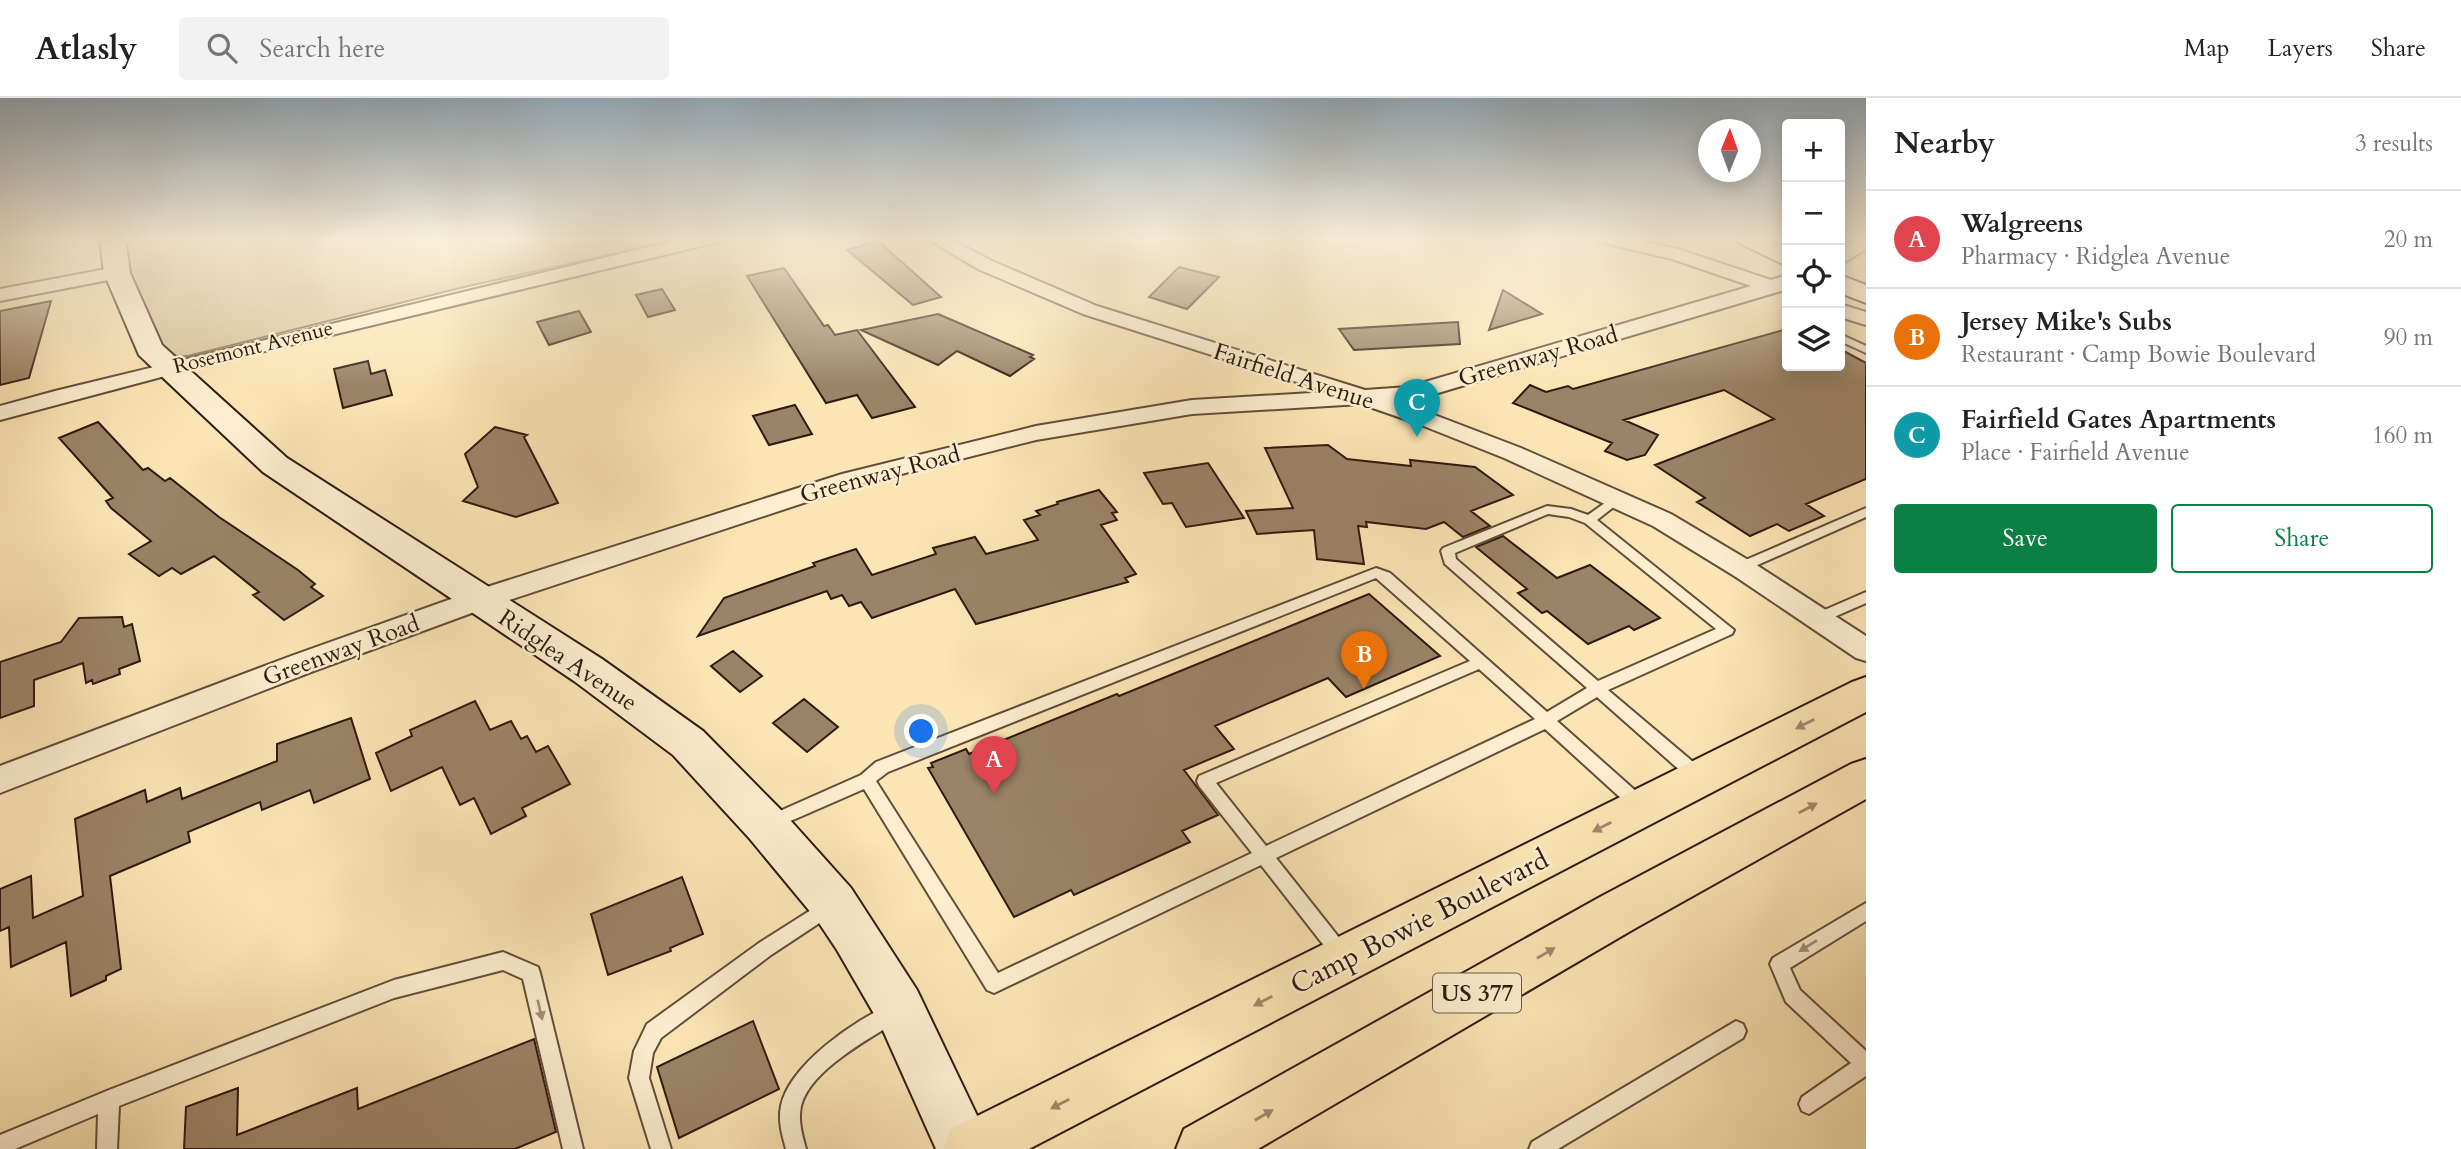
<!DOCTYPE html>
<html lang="en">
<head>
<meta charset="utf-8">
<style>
	:root { --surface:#fff; --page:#f2f2f2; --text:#222; --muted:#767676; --line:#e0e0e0; --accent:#0b8043 }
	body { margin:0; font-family:Cardo,serif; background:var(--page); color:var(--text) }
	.controls { position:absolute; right:21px; top:21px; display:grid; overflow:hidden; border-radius:7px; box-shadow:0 4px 18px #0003 }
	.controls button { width:63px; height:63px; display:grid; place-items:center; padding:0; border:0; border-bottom:2px solid var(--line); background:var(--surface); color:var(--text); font:35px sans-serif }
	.compass { position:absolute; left:1698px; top:21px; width:63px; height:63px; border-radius:50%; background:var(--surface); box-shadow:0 4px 18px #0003; rotate:1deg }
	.you { position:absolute; left:922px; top:634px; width:24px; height:24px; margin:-18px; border:5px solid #fff; border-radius:50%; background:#1a73e8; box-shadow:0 0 0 10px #1a73e833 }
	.badge { display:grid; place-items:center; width:46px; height:46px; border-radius:50%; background:var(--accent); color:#fff; font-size:23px; font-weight:700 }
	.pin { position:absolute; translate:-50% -58px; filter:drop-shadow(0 2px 4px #0008) }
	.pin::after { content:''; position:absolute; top:37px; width:24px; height:21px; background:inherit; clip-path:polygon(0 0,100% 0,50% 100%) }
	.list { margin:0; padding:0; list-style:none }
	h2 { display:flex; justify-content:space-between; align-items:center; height:91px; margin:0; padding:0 28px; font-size:30px }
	h2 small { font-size:23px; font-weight:400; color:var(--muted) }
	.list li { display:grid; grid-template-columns:46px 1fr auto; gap:21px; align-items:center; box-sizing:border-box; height:98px; padding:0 28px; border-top:2px solid var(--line) }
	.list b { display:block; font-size:26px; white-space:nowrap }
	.list p { margin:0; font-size:23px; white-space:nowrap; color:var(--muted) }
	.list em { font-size:23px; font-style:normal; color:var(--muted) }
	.actions { display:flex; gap:14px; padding:21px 28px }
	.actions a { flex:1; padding:16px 0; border:2px solid var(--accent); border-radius:7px; text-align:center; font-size:24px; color:var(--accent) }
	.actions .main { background:var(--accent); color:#fff }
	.icon { flex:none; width:38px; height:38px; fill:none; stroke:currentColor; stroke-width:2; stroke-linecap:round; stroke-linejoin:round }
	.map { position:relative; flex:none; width:1866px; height:1051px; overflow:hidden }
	header { display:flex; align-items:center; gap:42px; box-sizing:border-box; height:98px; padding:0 35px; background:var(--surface); border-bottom:2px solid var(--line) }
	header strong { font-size:33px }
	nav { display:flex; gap:38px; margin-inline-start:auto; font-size:24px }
	.search { width:490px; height:63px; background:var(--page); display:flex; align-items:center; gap:18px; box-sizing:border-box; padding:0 24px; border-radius:7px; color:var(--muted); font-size:26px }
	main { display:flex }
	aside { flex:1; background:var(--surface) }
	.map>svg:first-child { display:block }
	.green { fill:#d9c299; stroke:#856e54; stroke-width:2 }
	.building { fill:#9a8366; stroke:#311910; stroke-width:2 }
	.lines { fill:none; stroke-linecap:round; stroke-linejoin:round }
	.lane-casing { stroke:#644c39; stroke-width:4 }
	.street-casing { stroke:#644c39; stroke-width:4 }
	.secondary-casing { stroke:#311910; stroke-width:4 }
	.primary-casing { stroke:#311910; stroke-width:4 }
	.lane { fill:#fceecf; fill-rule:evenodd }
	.street { fill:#fceecf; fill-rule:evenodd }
	.secondary { fill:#fceecf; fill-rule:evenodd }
	.primary { fill:#fbe5b5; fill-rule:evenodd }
	.oneway { fill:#a0896b }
	.oneway2 { fill:#a18e79 }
	.labels { text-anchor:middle; stroke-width:5; stroke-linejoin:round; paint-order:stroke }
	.far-street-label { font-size:21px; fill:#311910; stroke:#fceecf }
	.shield { fill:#fceecf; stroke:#6e5949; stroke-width:2 }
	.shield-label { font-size:23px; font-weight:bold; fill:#311910 }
	.street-label { font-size:24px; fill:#311910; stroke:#fceecf }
	.near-street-label { font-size:28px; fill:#311910; stroke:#fceecf }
</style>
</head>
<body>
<header>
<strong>Atlasly</strong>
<div class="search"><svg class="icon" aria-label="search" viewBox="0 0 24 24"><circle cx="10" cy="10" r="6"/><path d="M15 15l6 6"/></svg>Search here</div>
<nav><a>Map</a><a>Layers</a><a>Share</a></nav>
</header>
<main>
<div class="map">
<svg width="1866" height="1051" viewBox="0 0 1866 1051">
	<rect width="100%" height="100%" fill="#fbe5b5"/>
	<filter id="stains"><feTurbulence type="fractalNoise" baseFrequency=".00286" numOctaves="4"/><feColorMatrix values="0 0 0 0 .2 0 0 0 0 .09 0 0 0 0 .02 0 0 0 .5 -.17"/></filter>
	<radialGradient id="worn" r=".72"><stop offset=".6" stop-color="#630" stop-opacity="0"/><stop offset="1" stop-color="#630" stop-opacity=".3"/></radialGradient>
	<path class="green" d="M 117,140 L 685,140 L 464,189 L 188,258 C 183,258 177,259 172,256 C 153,247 127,174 117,152 Z"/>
	<path class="building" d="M 878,143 L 904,166 L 941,199 L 913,207 L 847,152 Z
		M 1179,169 L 1219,179 L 1187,211 L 1149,199 Z
		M 784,170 L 824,228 L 828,227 L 835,237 L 857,232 L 915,309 L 872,320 L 857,297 L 826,305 L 747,178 Z
		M 662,191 L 675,212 L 648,219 L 636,197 Z
		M 1503,192 L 1542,216 L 1489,232 Z
		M 51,203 L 29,280 L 0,287 L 0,213 Z
		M 579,213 L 591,234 L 549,247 L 537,224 Z
		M 938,216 L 1033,257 L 1030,259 L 1034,261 L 1010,278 L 957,253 L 938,267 L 861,232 Z
		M 1458,224 L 1460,246 L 1354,252 L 1339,231 Z
		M 1787,231 L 1787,268 L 1840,268 L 1840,251 L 1866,265 L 1866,381 L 1806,406 L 1824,418 L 1789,433 L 1777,426 L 1750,438 L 1697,404 L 1705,400 L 1655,367 L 1774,321 L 1724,292 L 1624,322 L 1658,337 L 1645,357 L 1627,362 L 1605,353 L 1612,345 L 1513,305 L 1530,287 L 1546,294 L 1568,288 L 1573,291 Z
		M 368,263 L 371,276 L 385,272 L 392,297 L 343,310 L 334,271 Z
		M 795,307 L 812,336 L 769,347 L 753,318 Z
		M 98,324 L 143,372 L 148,370 L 165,383 L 170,380 L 219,419 L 298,472 L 315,486 L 311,489 L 323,498 L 284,522 L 253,497 L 259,494 L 214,458 L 181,476 L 172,470 L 159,478 L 129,456 L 151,443 L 111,410 L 106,403 L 113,400 L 59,340 Z
		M 495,329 L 527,337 L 524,339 L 558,405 L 516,419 L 463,403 L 478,389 L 465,356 Z
		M 1328,347 L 1347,361 L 1411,368 L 1410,362 L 1475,369 L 1513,397 L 1471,413 L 1490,428 L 1463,439 L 1444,424 L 1426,431 L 1366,424 L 1367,429 L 1358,428 L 1364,466 L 1317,461 L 1314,432 L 1257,436 L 1246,413 L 1293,410 L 1265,350 Z
		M 1208,365 L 1244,420 L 1186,429 L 1172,405 L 1163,406 L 1144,375 Z
		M 1099,392 L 1117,414 L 1112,415 L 1117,422 L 1101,427 L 1136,476 L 1125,480 L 1128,484 L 976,526 L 955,491 L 872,520 L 861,504 L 849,508 L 842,497 L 831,501 L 827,493 L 698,538 L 724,500 L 815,468 L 813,465 L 856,451 L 872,477 L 936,456 L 933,450 L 975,439 L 986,456 L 1038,442 L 1024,422 L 1040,417 L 1036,413 L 1058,406 L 1057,404 Z
		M 1503,438 L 1557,480 L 1590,467 L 1660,520 L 1634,532 L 1629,528 L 1588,546 L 1547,513 L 1542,515 L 1518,495 L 1527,491 L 1476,449 Z
		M 1369,496 L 1440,558 L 1346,599 L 1328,580 L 1215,628 L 1234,651 L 1184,672 L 1218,717 L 1182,733 L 1190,744 L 1074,797 L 1071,792 L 1014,819 L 928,670 L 933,669 L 931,665 L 966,651 L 969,656 L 1117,596 L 1119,598 Z
		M 122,519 L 124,529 L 132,526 L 140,563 L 119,571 L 120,576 L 93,586 L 92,582 L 86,585 L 83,565 L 34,582 L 34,608 L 0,620 L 0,564 L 61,544 L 79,520 Z
		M 733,553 L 762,578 L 740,594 L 711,568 Z
		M 804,601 L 838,629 L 807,654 L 773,625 Z
		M 475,603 L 490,632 L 511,623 L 521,641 L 527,638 L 536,654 L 548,648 L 570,686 L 522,710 L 526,718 L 491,736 L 474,700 L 460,707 L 442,669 L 391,693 L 376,655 L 412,638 L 410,632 Z
		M 351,620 L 370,681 L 314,705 L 310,692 L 262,712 L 260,704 L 188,734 L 190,744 L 110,778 L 121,871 L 106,878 L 106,882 L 71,898 L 66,844 L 11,869 L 9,829 L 0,833 L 0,791 L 31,778 L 33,820 L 83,798 L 75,721 L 145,692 L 147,704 L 180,690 L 182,701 L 277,663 L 277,646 Z
		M 682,779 L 703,836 L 670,850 L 671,853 L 608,877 L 591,816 Z
		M 753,923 L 779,991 L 679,1040 L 657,969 Z
		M 534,941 L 556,1034 L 515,1051 L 184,1051 L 186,1009 L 238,990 L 237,1037 L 357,990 L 358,1011 Z"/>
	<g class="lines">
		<g class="lane-casing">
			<path id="lane" d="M 1840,236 L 1866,248 L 1866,255 L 1840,243 Z
				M 1616,397 L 1622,401 L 1620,404 L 1597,422 L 1734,532 L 1732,536 L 1608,592 L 1705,674 L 1707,679 L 1705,684 L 1699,686 L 1693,684 L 1597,599 L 1557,623 L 1647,703 L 1649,708 L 1647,713 L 1641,715 L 1635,713 L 1545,631 L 1276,760 L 1348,851 L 1351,857 L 1348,863 L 1342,866 L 1336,863 L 1261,767 L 994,895 L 987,892 L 864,691 L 770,732 L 764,730 L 762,725 L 764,720 L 861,677 L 876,664 L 1376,470 L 1390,475 L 1547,614 L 1587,590 L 1445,466 L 1441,453 L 1443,450 L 1547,408 L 1571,411 L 1588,417 ZM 1548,416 L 1569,419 L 1585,425 L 1716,531 L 1598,583 L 1456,461 L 1455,455 ZM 1376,480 L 1470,563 L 1199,678 L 1197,683 L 1199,688 L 1252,755 L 998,875 L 876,683 L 888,674 ZM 1479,571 L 1535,621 L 1266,748 L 1216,685 Z
				M 1866,410 L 1866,419 L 1744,473 L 1739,475 L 1732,470 L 1734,467 Z
				M 1866,494 L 1866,505 L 1818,526 L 1811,521 L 1813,517 Z
				M 830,800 L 836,802 L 839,808 L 836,814 L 771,857 L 661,940 L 653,955 L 649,980 L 671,1051 L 651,1051 L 629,980 L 634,953 L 647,926 L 759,845 Z
				M 1866,805 L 1866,823 L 1790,870 L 1800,892 L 1866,953 L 1866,978 L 1809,1016 L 1802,1013 L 1799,1006 L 1802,999 L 1851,965 L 1786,904 L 1770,866 L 1773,860 Z
				M 503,854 L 538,869 L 540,875 L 583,1051 L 563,1051 L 523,881 L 503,872 L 394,900 L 119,1008 L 117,1051 L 97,1051 L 98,1016 L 15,1051 L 0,1051 L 0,1037 L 109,992 L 394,882 Z
				M 892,906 L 899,908 L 901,915 L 899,922 C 869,941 810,972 801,1008 C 798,1023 802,1036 806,1051 L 786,1051 C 782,1036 778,1023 781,1008 C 789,967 856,921 892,906 Z
				M 1736,923 L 1743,926 L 1746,933 L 1743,940 L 1558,1051 L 1529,1051 L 1532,1044 Z"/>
		</g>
		<g class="street-casing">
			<path id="street" d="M 686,140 L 721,140 L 718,144 L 195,270 L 0,322 L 0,308 L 55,293 Z
				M 926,140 L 948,140 L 992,163 L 1097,208 L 1365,292 L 1408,289 L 1751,188 L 1672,161 L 1599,144 L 1596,140 L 1628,140 L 1678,151 L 1771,182 L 1787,177 L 1787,189 L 1781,193 L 1418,301 L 1398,303 L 1521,350 L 1671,416 L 1755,466 L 1866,538 L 1866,563 L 1856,560 L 1736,479 L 1653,428 L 1504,360 L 1416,325 L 1361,306 L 1192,316 L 1036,342 L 858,387 L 488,509 L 311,574 L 0,695 L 0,668 L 291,558 L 468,495 L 842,376 L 1036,328 L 1192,302 L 1328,294 L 1083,216 L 978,171 Z
				M 1859,140 L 1866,140 L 1866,151 L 1840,167 L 1840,153 Z
				M 117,169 L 124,171 L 127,175 L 124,179 L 0,203 L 0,191 Z
				M 1840,206 L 1866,214 L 1866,227 L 1840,219 Z"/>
		</g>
		<g class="secondary-casing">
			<path id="secondary" d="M 100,140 L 125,140 L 130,175 L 162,247 L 287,360 L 602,561 L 703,633 L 782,713 L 851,790 L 917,892 L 993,1051 L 936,1051 L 881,928 L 837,852 L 817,822 L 750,741 L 673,657 L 574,583 L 263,374 L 139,257 L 104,175 Z
				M 1735,140 L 1767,140 L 1787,150 L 1787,168 L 1739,145 Z
				M 1840,177 L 1866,187 L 1866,205 L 1840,195 Z"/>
		</g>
		<g class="primary-casing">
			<path id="primary" d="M 1866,579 L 1866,614 L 1029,1051 L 943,1051 L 951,1031 L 1852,584 Z
				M 1866,661 L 1866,701 L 1634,831 L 1258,1051 L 1176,1051 L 1184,1031 L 1600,799 L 1851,666 Z"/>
		</g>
		<use href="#lane" class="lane"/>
		<use href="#street" class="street"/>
		<use href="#secondary" class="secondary"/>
		<use href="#primary" class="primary"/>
	</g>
	<defs><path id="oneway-solid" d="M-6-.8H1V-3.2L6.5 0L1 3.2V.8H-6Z" transform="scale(1.75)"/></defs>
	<g class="oneway">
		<use href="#oneway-solid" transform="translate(1805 626) rotate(153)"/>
		<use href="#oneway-solid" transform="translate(1808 710) rotate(-28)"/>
		<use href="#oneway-solid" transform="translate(1602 729) rotate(153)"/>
		<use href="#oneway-solid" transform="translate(1546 855) rotate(-30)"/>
		<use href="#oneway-solid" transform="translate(1263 903) rotate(153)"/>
		<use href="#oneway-solid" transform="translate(1060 1006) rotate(153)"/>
		<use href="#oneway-solid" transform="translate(1264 1017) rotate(-30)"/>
	</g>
	<g class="oneway2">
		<use href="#oneway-solid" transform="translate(1808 848) rotate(148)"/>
		<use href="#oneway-solid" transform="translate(540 912) rotate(77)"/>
	</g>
	<linearGradient id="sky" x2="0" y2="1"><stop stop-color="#94acbd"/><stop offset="0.49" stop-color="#fdf3de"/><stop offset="1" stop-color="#fdf3de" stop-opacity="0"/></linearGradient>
	<rect width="1866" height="287" fill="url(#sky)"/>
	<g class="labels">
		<g class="far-street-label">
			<text transform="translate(253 249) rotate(-14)" y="7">Rosemont Avenue</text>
		</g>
		<rect class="shield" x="1433" y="875.5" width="88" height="39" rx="5"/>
		<g class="shield-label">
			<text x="1477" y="903">US 377</text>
		</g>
		<g class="street-label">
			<text transform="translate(1538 258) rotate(-16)" y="8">Greenway Road</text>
			<text transform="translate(1294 278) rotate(18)" y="8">Fairfield Avenue</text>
			<text transform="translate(880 376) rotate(-15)" y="8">Greenway Road</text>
			<text transform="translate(341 552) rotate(-20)" y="8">Greenway Road</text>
			<text transform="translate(568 562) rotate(34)" y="8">Ridglea Avenue</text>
		</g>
		<g class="near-street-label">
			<text transform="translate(1419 823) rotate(-27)" y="10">Camp Bowie Boulevard</text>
		</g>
	</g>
	<rect width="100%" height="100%" filter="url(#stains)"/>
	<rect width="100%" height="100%" fill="url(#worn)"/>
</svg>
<div class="controls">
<button>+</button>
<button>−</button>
<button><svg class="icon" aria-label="locate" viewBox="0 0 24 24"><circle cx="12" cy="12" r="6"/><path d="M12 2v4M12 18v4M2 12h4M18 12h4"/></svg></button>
<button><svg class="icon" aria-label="layers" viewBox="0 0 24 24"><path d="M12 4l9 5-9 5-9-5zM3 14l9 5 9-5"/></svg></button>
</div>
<svg class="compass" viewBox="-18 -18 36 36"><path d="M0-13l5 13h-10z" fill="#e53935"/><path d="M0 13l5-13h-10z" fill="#767676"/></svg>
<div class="you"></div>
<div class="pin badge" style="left:994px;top:696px;background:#e0444e">A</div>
<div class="pin badge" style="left:1364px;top:591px;background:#e8710a">B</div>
<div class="pin badge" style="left:1417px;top:339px;background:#0f9aa8">C</div>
</div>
<aside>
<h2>Nearby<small>3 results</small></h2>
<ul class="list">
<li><span class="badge" style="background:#e0444e">A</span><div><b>Walgreens</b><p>Pharmacy · Ridglea Avenue</p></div><em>20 m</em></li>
<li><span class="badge" style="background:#e8710a">B</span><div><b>Jersey Mike's Subs</b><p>Restaurant · Camp Bowie Boulevard</p></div><em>90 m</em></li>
<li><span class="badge" style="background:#0f9aa8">C</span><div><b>Fairfield Gates Apartments</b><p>Place · Fairfield Avenue</p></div><em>160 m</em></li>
</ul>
<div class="actions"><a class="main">Save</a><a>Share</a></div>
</aside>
</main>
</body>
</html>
